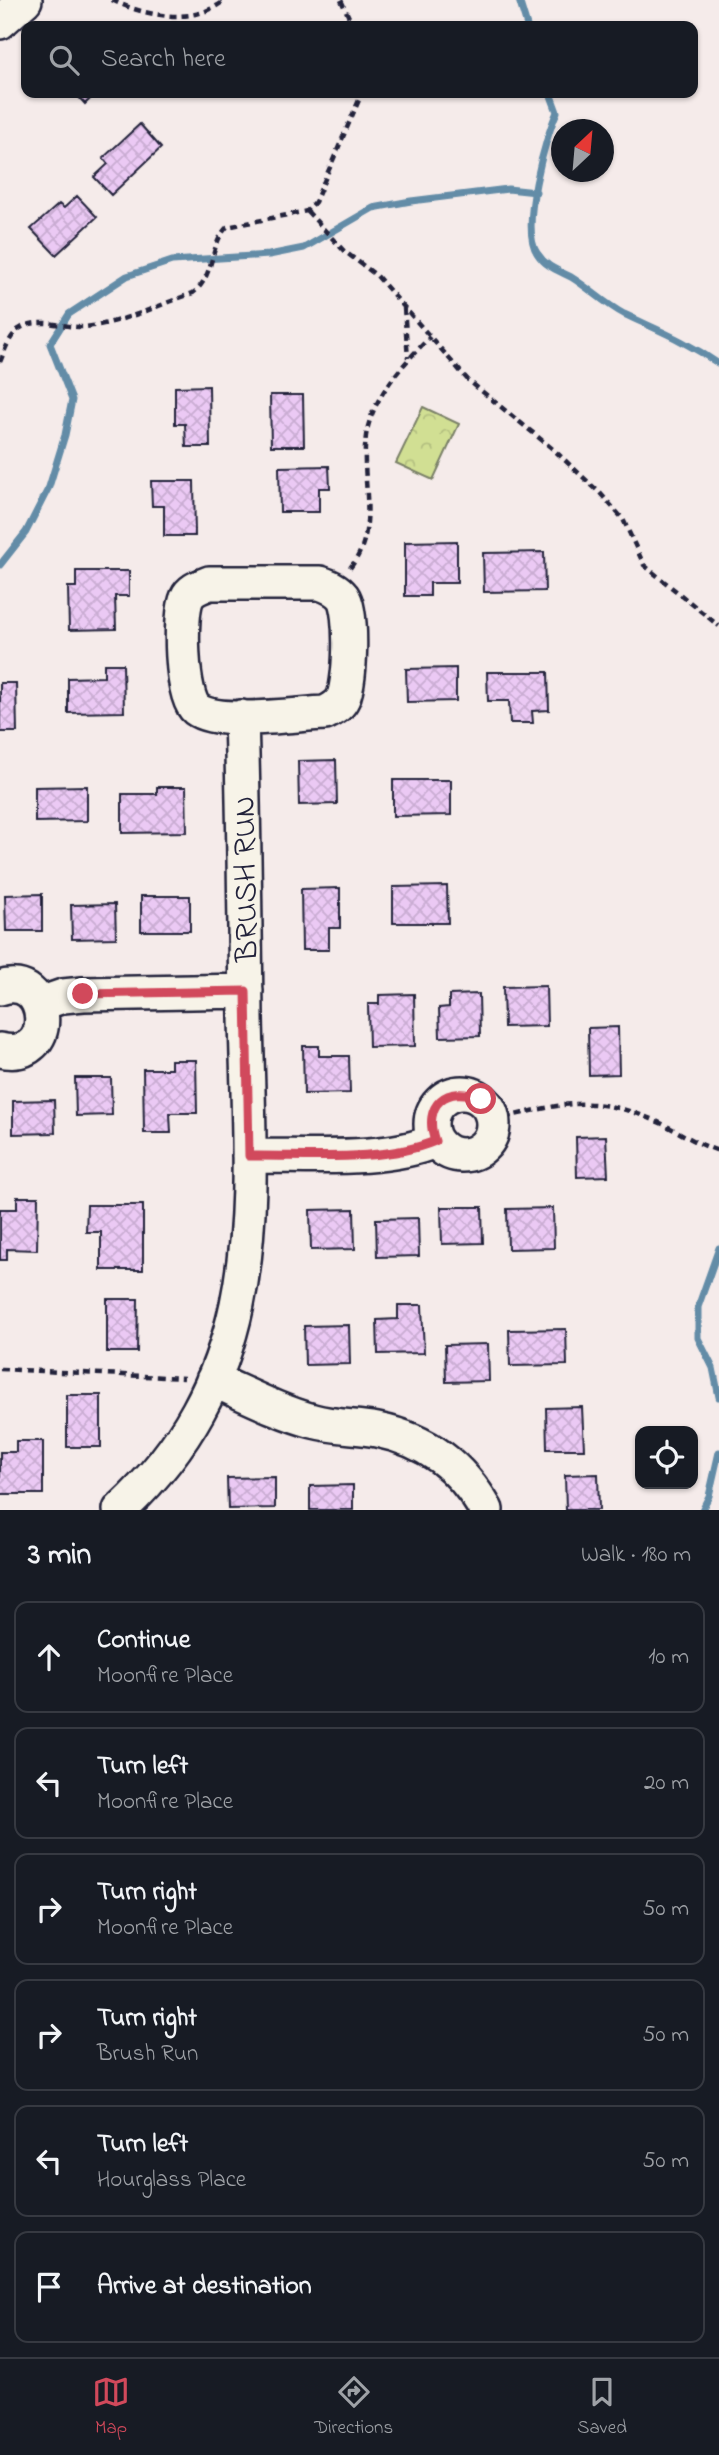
<!DOCTYPE html>
<html lang="en">
<head>
<meta charset="utf-8">
<style>
	:root { --surface:#171b24; --page:#20242c; --text:#f1f3f6; --muted:#9ea1a6; --line:#363941; --accent:#d1495b }
	body { margin:0; font-family:"Indie Flower",sans-serif; background:var(--page); color:var(--text) }
	.controls { position:absolute; right:21px; bottom:21px; display:grid; overflow:hidden; border-radius:14px; box-shadow:0 2px 5px #0004 }
	.controls button { width:63px; height:63px; display:grid; place-items:center; padding:0; border:0; border-bottom:2px solid var(--line); background:var(--surface); color:var(--text); font:35px sans-serif }
	.compass { position:absolute; left:551px; top:119px; width:63px; height:63px; border-radius:50%; background:var(--surface); box-shadow:0 2px 5px #0004; rotate:26deg }
	.stop { position:absolute; width:21px; height:21px; margin:-16px; border:5px solid #d1495b; border-radius:50%; background:#fff }
	.stop.end { background:#d1495b; border-color:#fff; box-shadow:0 2px 7px #0008 }
	.list { margin:0; padding:0; list-style:none }
	h2 { display:flex; justify-content:space-between; align-items:center; height:91px; margin:0; padding:0 28px; font-size:30px }
	h2 small { font-size:23px; font-weight:400; color:var(--muted) }
	.list li { display:grid; grid-template-columns:46px 1fr auto; gap:21px; align-items:center; box-sizing:border-box; height:112px; margin:0 14px 14px; padding:0 14px; border:2px solid var(--line); border-radius:14px }
	.list b { display:block; font-size:26px; white-space:nowrap }
	.list p { margin:0; font-size:23px; white-space:nowrap; color:var(--muted) }
	.list em { font-size:23px; font-style:normal; color:var(--muted) }
	.icon { flex:none; width:38px; height:38px; fill:none; stroke:currentColor; stroke-width:2; stroke-linecap:round; stroke-linejoin:round }
	.map { position:relative; flex:none; width:719px; height:1510px; overflow:hidden }
	.search { position:absolute; background:var(--surface); box-shadow:0 2px 5px #0004; left:21px; right:21px; top:21px; height:77px; display:flex; align-items:center; gap:18px; box-sizing:border-box; padding:0 24px; border-radius:14px; color:var(--muted); font-size:26px }
	.sheet { height:847px; background:var(--surface) }
	nav { display:flex; justify-content:space-around; align-items:center; box-sizing:border-box; height:98px; border-top:2px solid var(--line); background:var(--surface); font-size:19px; color:var(--muted) }
	nav a { display:grid; justify-items:center; gap:4px }
	nav .on { color:var(--accent) }
	.map>svg:first-child { display:block }
	.park { fill:url(#park-crowns); stroke:#7a8067; stroke-width:2 }
	.lines { fill:none; stroke-linecap:round; stroke-linejoin:round }
	.stream { stroke:#638ca7; stroke-width:7 }
	.building { fill:url(#building-cross-hatch); stroke:#22223b; stroke-width:2 }
	.minor-casing { stroke:#22223b; stroke-width:38 }
	.path { stroke:#22223b; stroke-width:4.5; stroke-dasharray:7 5; stroke-linecap:butt }
	.minor { stroke:#f7f3e8; stroke-width:33 }
	.route { stroke:#d1495b; stroke-width:9 }
	.labels { text-anchor:middle; stroke-width:6; stroke-linejoin:round; paint-order:stroke }
	.street-label { font-size:32px; fill:#22223b; stroke:#f7f3e8 }
</style>
</head>
<body>
<div class="map">
<svg width="719" height="1510" viewBox="0 0 719 1510">
	<defs>
		<pattern id="park-crowns" width="20" height="18" patternUnits="userSpaceOnUse" patternTransform="scale(1.75)"><rect width="20" height="18" fill="#d1df93"/><path d="M2 6a3 3 0 1 1 6 0M12 15a3 3 0 1 1 6 0" fill="none" stroke="#b3bf80"/></pattern>
		<pattern id="building-cross-hatch" width="8" height="8" patternUnits="userSpaceOnUse" patternTransform="scale(1.75)"><rect width="8" height="8" fill="#ebc9f4"/><path d="M0 0l8 8M0 8l8-8" fill="none" stroke="#c9acd2"/></pattern>
	</defs>
	<rect width="100%" height="100%" fill="#f5ebea"/>
	<filter id="ink" filterUnits="userSpaceOnUse"><feTurbulence type="fractalNoise" baseFrequency=".0143" numOctaves="2"/><feDisplacementMap in="SourceGraphic" scale="14" xChannelSelector="R" yChannelSelector="G"/><feConvolveMatrix kernelMatrix="1 2 1 2 8 2 1 2 1" color-interpolation-filters="sRGB"/></filter>
	<g filter="url(#ink)">
		<path class="park" d="M 423,407 L 459,424 L 433,480 L 396,463 Z"/>
		<g class="lines">
			<path class="stream" d="M 519,0 L 527,26
				M 550,93 L 557,112 C 545,138 520,228 537,253 C 546,267 557,270 571,277 C 589,288 605,304 624,314 C 660,331 686,341 719,364
				M 0,565 L 26,532 L 49,487 L 65,435 L 72,400 L 50,344 L 69,314 L 127,276 L 172,261 L 269,255 L 304,248 L 373,208 L 411,201 L 508,189 L 536,192
				M 719,1248 L 698,1307 L 698,1338 L 713,1368 L 719,1397
				M 702,1510 L 709,1496 L 719,1452"/>
		</g>
		<path class="building" d="M 75,93 L 96,93 L 85,104 Z
			M 140,124 L 161,148 L 111,195 L 94,177 L 108,164 L 103,158 Z
			M 77,196 L 97,217 L 56,255 L 31,229 L 59,204 L 64,208 Z
			M 209,386 L 210,447 L 186,447 L 185,424 L 175,424 L 175,387 Z
			M 270,395 L 303,395 L 304,446 L 271,446 Z
			M 329,466 L 330,488 L 319,488 L 319,512 L 280,512 L 279,467 Z
			M 151,481 L 194,481 L 195,536 L 164,536 L 164,506 L 152,506 Z
			M 457,541 L 457,583 L 430,583 L 430,596 L 405,596 L 405,542 Z
			M 544,552 L 545,591 L 484,592 L 483,553 Z
			M 76,571 L 129,571 L 129,596 L 115,596 L 116,629 L 69,630 L 68,587 L 76,587 Z
			M 104,664 L 123,664 L 124,712 L 68,713 L 68,678 L 104,677 Z
			M 456,668 L 456,701 L 407,702 L 406,669 Z
			M 487,672 L 548,672 L 549,710 L 532,711 L 533,723 L 510,723 L 509,701 L 488,701 Z
			M 0,683 L 16,683 L 17,732 L 0,732 Z
			M 336,760 L 337,804 L 299,805 L 298,761 Z
			M 393,780 L 451,780 L 451,815 L 393,816 Z
			M 87,786 L 87,821 L 35,822 L 35,787 Z
			M 157,787 L 186,787 L 187,832 L 122,833 L 122,794 L 157,794 Z
			M 447,886 L 448,923 L 393,923 L 393,887 Z
			M 340,888 L 340,928 L 329,928 L 329,950 L 302,950 L 301,889 Z
			M 42,894 L 42,931 L 6,931 L 5,895 Z
			M 141,896 L 190,896 L 190,931 L 141,931 Z
			M 115,904 L 116,938 L 72,939 L 71,905 Z
			M 546,986 L 547,1026 L 504,1027 L 503,987 Z
			M 414,994 L 415,1046 L 369,1047 L 368,1004 L 379,1004 L 379,995 Z
			M 479,994 L 480,1036 L 440,1037 L 439,1008 L 449,1007 L 449,995 Z
			M 618,1027 L 619,1074 L 589,1075 L 588,1028 Z
			M 303,1046 L 319,1046 L 319,1056 L 349,1056 L 350,1093 L 304,1094 Z
			M 171,1060 L 196,1060 L 197,1113 L 170,1113 L 171,1133 L 144,1133 L 143,1069 L 171,1069 Z
			M 75,1078 L 111,1078 L 112,1115 L 76,1116 Z
			M 54,1100 L 55,1133 L 13,1134 L 13,1101 Z
			M 606,1136 L 608,1176 L 577,1177 L 576,1137 Z
			M 17,1197 L 38,1197 L 37,1250 L 7,1249 L 7,1260 L 0,1260 L 0,1209 L 17,1209 Z
			M 87,1205 L 143,1205 L 143,1270 L 101,1270 L 101,1232 L 86,1232 Z
			M 441,1207 L 482,1207 L 483,1243 L 442,1244 Z
			M 553,1208 L 554,1248 L 508,1249 L 507,1209 Z
			M 354,1209 L 355,1249 L 311,1250 L 310,1210 Z
			M 418,1218 L 419,1256 L 377,1257 L 376,1219 Z
			M 107,1299 L 138,1299 L 137,1352 L 107,1352 Z
			M 398,1305 L 422,1305 L 424,1353 L 378,1354 L 377,1320 L 398,1319 Z
			M 349,1325 L 350,1364 L 305,1365 L 304,1326 Z
			M 566,1329 L 567,1365 L 510,1366 L 509,1330 Z
			M 488,1344 L 489,1381 L 446,1382 L 445,1345 Z
			M 67,1395 L 101,1395 L 101,1447 L 67,1447 Z
			M 582,1407 L 584,1449 L 547,1449 L 546,1408 Z
			M 16,1441 L 43,1441 L 43,1494 L 0,1494 L 0,1452 L 16,1452 Z
			M 598,1474 L 599,1510 L 566,1510 L 565,1475 Z
			M 275,1477 L 275,1508 L 228,1509 L 227,1478 Z
			M 353,1485 L 353,1510 L 310,1510 L 310,1486 Z"/>
		<g class="lines">
			<g class="minor-casing">
				<path id="minor" d="M 0,22 L 25,0
					M 209,583 L 320,583 C 329,586 337,589 343,597 C 353,611 351,686 342,700 C 338,707 331,710 325,713 C 296,714 218,726 196,709 C 181,697 179,615 187,598 C 191,589 200,587 209,583 Z
					M 0,988 C 51,970 60,1064 0,1050
					M 40,1004 L 63,996 L 83,994 L 246,991
					M431 1124a31 31 0 1 1 62 0a31 31 0 1 1-62 0Z
					M 249,1156 C 306,1155 382,1163 435,1141
					M 213,1380 C 245,1394 279,1412 313,1421 C 334,1427 356,1426 377,1430 C 427,1440 461,1466 486,1510
					M 120,1510 C 271,1370 250,1205 246,1018 C 245,917 244,817 241,717"/>
			</g>
			<path class="path" d="M 112,0 C 144,16 194,26 225,0
				M 341,0 L 353,26
				M 307,211 L 344,251 L 377,276 L 468,380 L 554,450 L 600,493 L 623,519 L 644,565 L 719,626
				M 404,308 L 408,358
				M 0,362 C 5,350 9,337 19,329 C 38,316 64,328 84,327 C 120,324 159,305 193,293 C 215,276 209,246 227,227 L 307,211 L 315,202 L 362,93
				M 350,568 C 381,529 360,481 366,436 C 372,397 404,363 430,337
				M 493,1120 C 561,1105 588,1092 656,1121 C 677,1130 696,1144 719,1151
				M 0,1369 L 184,1378"/>
			<use href="#minor" class="minor"/>
		</g>
	</g>
	<g class="lines" filter="url(#ink)">
		<path class="route" d="M 83,994 L 246,991 L 249,1156 C 306,1155 382,1163 435,1141 C 422,1105 447,1083 481,1099"/>
	</g>
	<g class="labels">
		<g class="street-label">
			<text transform="translate(244 879) rotate(-91)" y="11">BRUSH RUN</text>
		</g>
	</g>
</svg>
<div class="controls">
<button><svg class="icon" aria-label="locate" viewBox="0 0 24 24"><circle cx="12" cy="12" r="6"/><path d="M12 2v4M12 18v4M2 12h4M18 12h4"/></svg></button>
</div>
<svg class="compass" viewBox="-18 -18 36 36"><path d="M0-13l5 13h-10z" fill="#e53935"/><path d="M0 13l5-13h-10z" fill="#9ea1a6"/></svg>
<div class="stop" style="left:481px;top:1099px"></div>
<div class="stop end" style="left:83px;top:994px"></div>
<div class="search"><svg class="icon" aria-label="search" viewBox="0 0 24 24"><circle cx="10" cy="10" r="6"/><path d="M15 15l6 6"/></svg>Search here</div>
</div>
<section class="sheet">
<h2>3 min<small>Walk · 180 m</small></h2>
<ul class="list">
<li><svg class="icon" aria-label="ahead" viewBox="0 0 24 24"><path d="M12 20V5M6 11l6-6 6 6"/></svg><div><b>Continue</b><p>Moonfire Place</p></div><em>10 m</em></li>
<li><svg class="icon" aria-label="left" viewBox="0 0 24 24"><path d="M17 20v-9H6M10 6l-5 5 5 5"/></svg><div><b>Turn left</b><p>Moonfire Place</p></div><em>20 m</em></li>
<li><svg class="icon" aria-label="right" viewBox="0 0 24 24"><path d="M7 20v-9h11M14 6l5 5-5 5"/></svg><div><b>Turn right</b><p>Moonfire Place</p></div><em>50 m</em></li>
<li><svg class="icon" aria-label="right" viewBox="0 0 24 24"><path d="M7 20v-9h11M14 6l5 5-5 5"/></svg><div><b>Turn right</b><p>Brush Run</p></div><em>50 m</em></li>
<li><svg class="icon" aria-label="left" viewBox="0 0 24 24"><path d="M17 20v-9H6M10 6l-5 5 5 5"/></svg><div><b>Turn left</b><p>Hourglass Place</p></div><em>50 m</em></li>
<li><svg class="icon" aria-label="arrive" viewBox="0 0 24 24"><path d="M6 21V4h12l-3 4 3 4H6"/></svg><div><b>Arrive at destination</b></div></li>
</ul>
</section>
<nav>
<a class="on"><svg class="icon" aria-label="map" viewBox="0 0 24 24"><path d="M3 6l6-2 6 2 6-2v14l-6 2-6-2-6 2zM9 4v14M15 6v14"/></svg>Map</a>
<a><svg class="icon" aria-label="directions" viewBox="0 0 24 24"><path d="M12 3l9 9-9 9-9-9zM9 14v-3h6M13 9l2 2-2 2"/></svg>Directions</a>
<a><svg class="icon" aria-label="saved" viewBox="0 0 24 24"><path d="M7 4h10v16l-5-4-5 4z"/></svg>Saved</a>
</nav>
</body>
</html>
